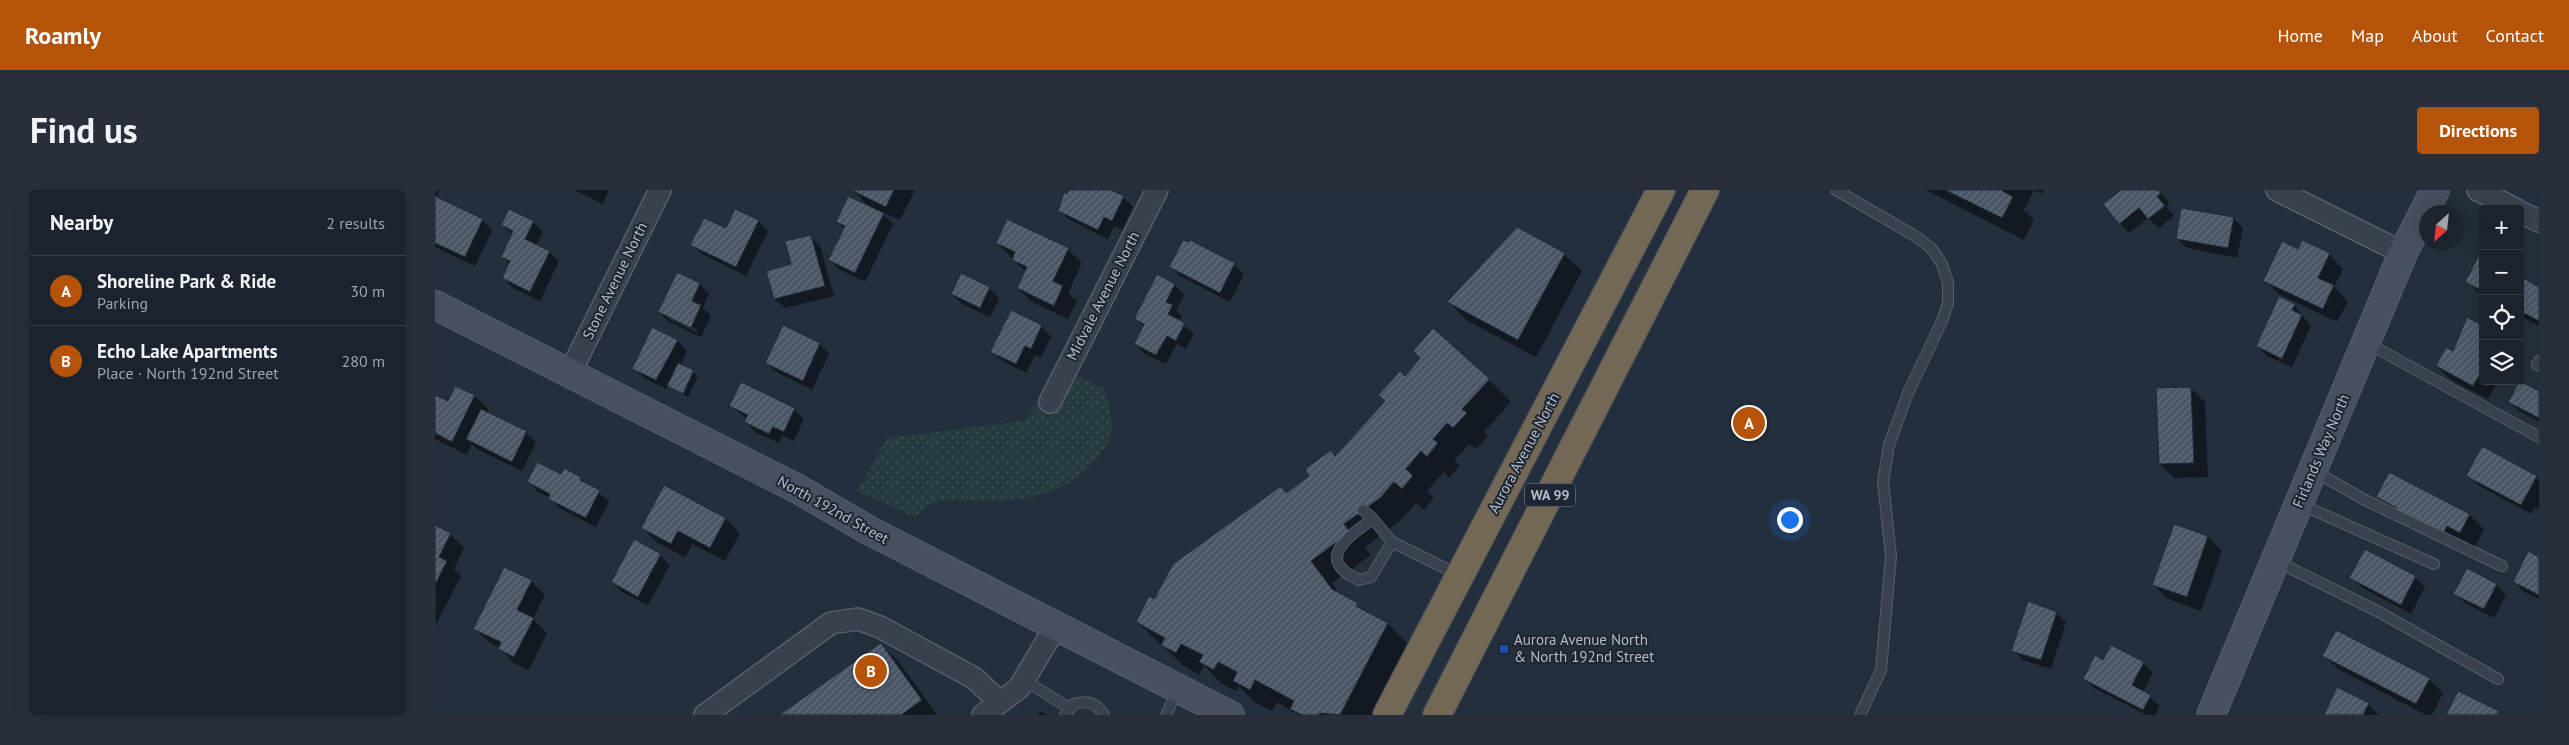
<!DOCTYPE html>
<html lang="en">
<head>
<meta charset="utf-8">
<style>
	:root { --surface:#1b232e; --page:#282f3a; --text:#f1f3f6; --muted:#a0a4aa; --line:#39404a; --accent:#b45309 }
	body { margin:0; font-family:"PT Sans",sans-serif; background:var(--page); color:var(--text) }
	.controls { position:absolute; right:15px; top:15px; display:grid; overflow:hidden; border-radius:5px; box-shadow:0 5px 20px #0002 }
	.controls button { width:45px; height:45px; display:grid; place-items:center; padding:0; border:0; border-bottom:1px solid var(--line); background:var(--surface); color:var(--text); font:25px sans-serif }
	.compass { position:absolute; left:1984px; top:15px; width:45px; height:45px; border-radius:50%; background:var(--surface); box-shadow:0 5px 20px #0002; rotate:207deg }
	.you { position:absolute; left:1354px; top:329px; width:18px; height:18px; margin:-12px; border:4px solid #fff; border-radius:50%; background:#1a73e8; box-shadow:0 0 0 8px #1a73e833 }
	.badge { display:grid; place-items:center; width:32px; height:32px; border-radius:50%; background:var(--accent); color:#fff; font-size:16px; font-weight:700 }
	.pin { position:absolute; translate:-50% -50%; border:2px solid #fff; box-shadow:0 1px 5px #0006 }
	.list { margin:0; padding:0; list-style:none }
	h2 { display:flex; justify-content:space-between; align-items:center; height:65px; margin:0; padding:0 20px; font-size:21px }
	h2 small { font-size:16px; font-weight:400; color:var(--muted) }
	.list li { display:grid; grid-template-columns:32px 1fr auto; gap:15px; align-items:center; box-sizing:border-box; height:70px; padding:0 20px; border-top:1px solid var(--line) }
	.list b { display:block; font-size:19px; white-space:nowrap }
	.list p { margin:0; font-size:16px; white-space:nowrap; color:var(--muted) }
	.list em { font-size:16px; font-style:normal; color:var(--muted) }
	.icon { flex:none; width:28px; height:28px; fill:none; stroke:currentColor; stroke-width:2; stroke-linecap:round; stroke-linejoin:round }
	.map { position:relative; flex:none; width:2104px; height:525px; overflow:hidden; border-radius:5px }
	header { display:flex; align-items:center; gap:30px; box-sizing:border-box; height:70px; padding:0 25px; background:var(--accent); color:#fff }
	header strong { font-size:24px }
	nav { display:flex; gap:28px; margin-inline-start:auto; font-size:18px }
	.intro { display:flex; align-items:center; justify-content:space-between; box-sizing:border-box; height:120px; padding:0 30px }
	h1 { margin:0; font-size:35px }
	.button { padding:12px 22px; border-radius:5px; background:var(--accent); color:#fff; font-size:18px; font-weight:700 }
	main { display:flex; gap:30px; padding:0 30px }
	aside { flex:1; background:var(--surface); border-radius:5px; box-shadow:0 5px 20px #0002 }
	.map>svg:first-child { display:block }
	.green { fill:url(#green-dots) }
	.shadow { fill:#0007; fill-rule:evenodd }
	.building { fill:url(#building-hatch); stroke:#1f2834 }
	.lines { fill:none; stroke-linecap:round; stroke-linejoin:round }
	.lane-casing { stroke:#565f6b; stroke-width:12 }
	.street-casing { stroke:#565f6b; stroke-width:24 }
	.secondary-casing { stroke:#565f6b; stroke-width:30 }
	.highway-casing { stroke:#434c58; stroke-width:30 }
	.lane { stroke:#38414d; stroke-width:10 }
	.street { stroke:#38414d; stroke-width:21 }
	.secondary { stroke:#465060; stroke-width:28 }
	.highway { stroke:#736755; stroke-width:28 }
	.transit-dot { fill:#1a4fb4; stroke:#1d2632; stroke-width:2 }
	.labels { text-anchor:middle; stroke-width:4; stroke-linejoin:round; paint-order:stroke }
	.shield { fill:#1d2632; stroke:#878f9b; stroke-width:1 }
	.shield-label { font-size:14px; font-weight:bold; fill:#b4bcc8 }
	.street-label { font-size:15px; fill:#b4bcc8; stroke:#1d2632 }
	.poi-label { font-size:15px; fill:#b4bcc8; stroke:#1d2632; text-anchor:start }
</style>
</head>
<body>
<header>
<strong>Roamly</strong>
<nav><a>Home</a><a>Map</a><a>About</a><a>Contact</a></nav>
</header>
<div class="intro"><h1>Find us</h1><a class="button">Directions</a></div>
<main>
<aside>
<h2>Nearby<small>2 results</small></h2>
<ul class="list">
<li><span class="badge">A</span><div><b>Shoreline Park &amp; Ride</b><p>Parking</p></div><em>30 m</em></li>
<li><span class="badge">B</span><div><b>Echo Lake Apartments</b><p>Place · North 192nd Street</p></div><em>280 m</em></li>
</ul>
</aside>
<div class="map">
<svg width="2104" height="525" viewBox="0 0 2104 525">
	<defs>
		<pattern id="green-dots" width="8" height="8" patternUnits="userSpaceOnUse" patternTransform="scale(1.25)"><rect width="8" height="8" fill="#263b3e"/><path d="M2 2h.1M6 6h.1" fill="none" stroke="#435558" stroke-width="1.8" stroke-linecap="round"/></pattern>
		<pattern id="building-hatch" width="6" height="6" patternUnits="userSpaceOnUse" patternTransform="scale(1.25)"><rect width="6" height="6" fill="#4a5666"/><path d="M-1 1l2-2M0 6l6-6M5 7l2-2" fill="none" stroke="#626c7a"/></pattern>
	</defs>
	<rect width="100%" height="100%" fill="#242f3d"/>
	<path class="green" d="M 640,185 L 669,198 C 679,237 685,245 654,277 C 622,310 580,311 536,310 C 521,310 504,308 491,317 C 487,320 484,324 480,327 L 422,301 L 452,248 L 589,231 L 607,205 Z"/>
	<path class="shadow" d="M 0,0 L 5,0 L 1,8 L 47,30 L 57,40 L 40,76 L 0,57 Z
		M 139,0 L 174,0 L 168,14 Z
		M 418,0 L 480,0 L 465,30 L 445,21 L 458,34 L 430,92 L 405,80 L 395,70 L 410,39 L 403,32 L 435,18 Z
		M 635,0 L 673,0 L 688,7 L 698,17 L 687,40 L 679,36 L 673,49 L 635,30 L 625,21 L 629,4 L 632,6 Z
		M 1491,0 L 1609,0 L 1607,4 L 1599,0 L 1589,20 L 1599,30 L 1589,50 Z
		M 1688,0 L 1723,0 L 1735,14 L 1731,16 L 1739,26 L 1724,38 L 1713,28 L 1694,43 L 1685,33 Z
		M 1798,28 L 1808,38 L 1802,68 L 1752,58 L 1742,49 Z
		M 323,31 L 333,41 L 311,86 L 267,64 L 257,55 Z
		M 98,32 L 108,42 L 101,55 L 114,62 L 124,71 L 105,111 L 78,98 L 68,88 L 75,74 L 67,67 L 78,45 L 67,35 Z
		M 375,46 L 385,56 L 399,106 L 350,118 L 340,109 Z
		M 562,53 L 633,59 L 647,73 L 633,103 L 642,111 L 633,129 L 597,112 L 583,98 L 591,82 Z
		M 1863,61 L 1894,64 L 1908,79 L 1899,97 L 1913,111 L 1902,132 L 1844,104 L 1830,90 Z
		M 2048,61 L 2048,107 L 2031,91 Z
		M 1129,64 L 1147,81 L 1101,167 L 1031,130 L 1014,112 Z
		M 799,74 L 809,84 L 795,112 L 745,86 L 736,77 Z
		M 243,84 L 265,94 L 274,104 L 268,118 L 276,126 L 266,147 L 234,132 L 224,122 ZM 234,126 L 262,139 L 261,142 L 234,129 Z
		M 723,86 L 740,95 L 749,105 L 741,120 L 747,126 L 744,131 L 759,144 L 751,159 L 742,154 L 731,174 L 710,164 L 700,154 L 709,137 L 701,129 Z
		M 2085,86 L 2104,98 L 2104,136 L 2085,126 Z
		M 554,98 L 564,108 L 555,127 L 527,114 L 517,104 Z
		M 1859,115 L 1876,136 L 1857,177 L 1832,166 L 1822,156 Z
		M 606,136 L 616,146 L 606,168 L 600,165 L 591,183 L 567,171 L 557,162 Z
		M 349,137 L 385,154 L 394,164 L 377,200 L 341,182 L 332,173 Z
		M 2048,137 L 2048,191 L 2063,191 L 2053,209 L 2016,190 L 2002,176 Z
		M 218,139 L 243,151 L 252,161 L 246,175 L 263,186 L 253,207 L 233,195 L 231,199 L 209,188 L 199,178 Z
		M 970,187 L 1054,190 L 1076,212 L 1049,242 L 1053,246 L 1041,259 L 1034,254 L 1019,271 L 1025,276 L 1014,288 L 1009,282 L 992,301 L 999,308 L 989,320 L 981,313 L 967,329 L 930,357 L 936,365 L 897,393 L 905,405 L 953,434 L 975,456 L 938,525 L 863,525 L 842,512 L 837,521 L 821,513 L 804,496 L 801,501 L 787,494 L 769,475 L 764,485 L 750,477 L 702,432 L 720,411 L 900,267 Z
		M 306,194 L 359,220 L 369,229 L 359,251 L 348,246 L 344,253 L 320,242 L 311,232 L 312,229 L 296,216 Z
		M 21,197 L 40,206 L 54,220 L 52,223 L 91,243 L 101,252 L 87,281 L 42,259 L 37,254 L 32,265 L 0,249 L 0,206 L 13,213 Z
		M 1756,198 L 1770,212 L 1773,287 L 1739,288 L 1725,274 Z
		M 2104,202 L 2104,232 L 2084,221 L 2075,211 Z
		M 1955,284 L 2035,325 L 2049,339 L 2040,357 L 2026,350 L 2022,358 L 1957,321 L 1943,307 Z
		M 2033,285 L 2101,287 L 2104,290 L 2104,321 L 2100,317 L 2096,324 L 2043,295 Z
		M 126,286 L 145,288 L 174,311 L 161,337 L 124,318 L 115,308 L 103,302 L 94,292 Z
		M 229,296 L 291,329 L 305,343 L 290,371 L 257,354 L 250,367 L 221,352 L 207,337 Z
		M 0,336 L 15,344 L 29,358 L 19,379 L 26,386 L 1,435 Z
		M 1739,336 L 1773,347 L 1787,361 L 1766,421 L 1733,409 L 1719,395 Z
		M 225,365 L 235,375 L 213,415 L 187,402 L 177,392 Z
		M 2104,368 L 2104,409 L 2089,402 L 2079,392 Z
		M 1916,387 L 1980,387 L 1990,397 L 1976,424 L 1926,397 Z
		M 96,391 L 110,405 L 98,429 L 112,443 L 94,480 L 78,473 L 65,458 L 54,452 L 39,438 Z
		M 2061,395 L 2071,405 L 2059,428 L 2030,413 L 2020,403 Z
		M 1622,423 L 1631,432 L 1616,479 L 1588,470 L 1578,460 Z
		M 446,454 L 464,472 L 502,525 L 346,525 Z
		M 1889,465 L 1994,489 L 2008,503 L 1997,525 L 1991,525 L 1903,479 Z
		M 1669,471 L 1708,473 L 1718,482 L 1708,502 L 1725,516 L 1720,525 L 1711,525 L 1659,498 L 1650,489 Z
		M 1933,514 L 1944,525 L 1890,525 Z
		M 605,521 L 613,525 L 603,525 Z"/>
	<path class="building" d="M 416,0 L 459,0 L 451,17 Z
		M 634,0 L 676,0 L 689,6 L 677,31 L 669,27 L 663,40 L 623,21 L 629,2 L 632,4 Z
		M 1510,0 L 1566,0 L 1578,7 L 1567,28 Z
		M 1686,0 L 1723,0 L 1726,4 L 1722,6 L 1730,16 L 1713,29 L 1704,18 L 1684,34 L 1668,14 Z
		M 0,6 L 48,29 L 30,67 L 0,53 Z
		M 413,6 L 449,23 L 420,83 L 393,70 L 410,36 L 401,32 Z
		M 1746,18 L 1799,27 L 1793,58 L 1741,49 Z
		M 74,19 L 99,31 L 90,49 L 115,61 L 95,102 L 67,88 L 75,71 L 66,67 L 78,41 L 66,35 Z
		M 300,19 L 324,30 L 301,77 L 255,55 L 269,28 L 291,38 Z
		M 572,29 L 634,58 L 618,91 L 628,96 L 619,116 L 582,98 L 592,77 L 577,70 L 580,62 L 561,53 Z
		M 1082,37 L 1130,63 L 1083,150 L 1012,112 Z
		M 376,45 L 390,96 L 339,109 L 331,81 L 356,74 L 350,51 Z
		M 748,50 L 754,52 L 755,50 L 800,73 L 785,103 L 734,77 Z
		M 1867,50 L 1895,63 L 1883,88 L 1899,95 L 1888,119 L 1828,91 L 1847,51 L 1863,59 Z
		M 2047,59 L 2048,60 L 2048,101 L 2030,92 Z
		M 242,82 L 265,93 L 257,111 L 266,115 L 256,138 L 223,122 Z
		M 526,83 L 555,97 L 545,118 L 516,104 Z
		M 722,84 L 740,94 L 731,112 L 738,115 L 733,124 L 750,133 L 741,151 L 732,146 L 721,165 L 699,154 L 709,134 L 699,129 Z
		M 2085,86 L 2104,97 L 2104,131 L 2085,121 Z
		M 1844,106 L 1860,114 L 1857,120 L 1867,125 L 1847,169 L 1821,156 Z
		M 576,120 L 607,135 L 596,159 L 590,156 L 581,174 L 555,162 Z
		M 2032,127 L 2048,136 L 2048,179 L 2038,196 L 2001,176 L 2011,157 L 2018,161 Z
		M 348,135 L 385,153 L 368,191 L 330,173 Z
		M 217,137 L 243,150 L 221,190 L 197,179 Z
		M 998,138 L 1055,189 L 1027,219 L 1032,223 L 1018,238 L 1012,233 L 998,249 L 1003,253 L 992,267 L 986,261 L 971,279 L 978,286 L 967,299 L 959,292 L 945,308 L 909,334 L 915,342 L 876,371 L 897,399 L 923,413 L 921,416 L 953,433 L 905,525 L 885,523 L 884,525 L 867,525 L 855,519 L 859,511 L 820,490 L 815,500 L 798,491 L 802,482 L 783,472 L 779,480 L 764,472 L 768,465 L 746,454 L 741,463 L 726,455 L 730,448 L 701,432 L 714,406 L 719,409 L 738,374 L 846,296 L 851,303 L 874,286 L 870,279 L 896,260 L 900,266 L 950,211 L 943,205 L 965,181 L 970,186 L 985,168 L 978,161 Z
		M 243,173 L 259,180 L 248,204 L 232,196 Z
		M 2085,191 L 2104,201 L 2104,228 L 2073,212 Z
		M 306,192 L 360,218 L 349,242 L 338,237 L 334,244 L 309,232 L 313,225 L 294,216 Z
		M 20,196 L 40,205 L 17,252 L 0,243 L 0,205 L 13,211 Z
		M 1756,197 L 1759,273 L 1724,274 L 1721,198 Z
		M 46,219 L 92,241 L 77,272 L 31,249 Z
		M 2047,256 L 2102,286 L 2086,315 L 2031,286 Z
		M 102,272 L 126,284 L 129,278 L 146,287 L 145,290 L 165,300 L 151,328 L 113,309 L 115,304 L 92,292 Z
		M 1954,282 L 2035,324 L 2025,343 L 2012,336 L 2007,345 L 1961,321 L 1962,318 L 1941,307 Z
		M 229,295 L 291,328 L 275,358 L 243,341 L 236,354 L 206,338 Z
		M 1739,334 L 1773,346 L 1752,407 L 1717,395 Z
		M 0,335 L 16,343 L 4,367 L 12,371 L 0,395 Z
		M 199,349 L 226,364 L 203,407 L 176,392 Z
		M 1930,359 L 1981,386 L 1966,415 L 1914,388 Z
		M 2093,361 L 2104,367 L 2104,405 L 2078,392 Z
		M 69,377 L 97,390 L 82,420 L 99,428 L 79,467 L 63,459 L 66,452 L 38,439 Z
		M 2032,378 L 2062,394 L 2049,419 L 2018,404 Z
		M 1593,411 L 1622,422 L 1606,470 L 1576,461 Z
		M 1901,440 L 1995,488 L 1981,514 L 1887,466 Z
		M 446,453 L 487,510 L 466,525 L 344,525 Z
		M 1676,455 L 1709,472 L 1697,495 L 1716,505 L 1708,520 L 1648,489 L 1660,465 L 1668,470 Z
		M 1902,497 L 1934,513 L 1928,525 L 1889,525 Z
		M 2023,501 L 2064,521 L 2062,525 L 2011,525 Z"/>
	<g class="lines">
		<g class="lane-casing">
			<path id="lane" d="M 1401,0 L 1480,46 L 1496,58 L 1507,74 L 1513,93 L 1513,113 L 1507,131 L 1473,203 L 1454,255 L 1448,292 L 1456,366 L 1446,480 L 1425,525
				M 1932,153 L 2104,247
				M 2102,175 L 2104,171
				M 1879,281 L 1930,310 L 2067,376
				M 1865,314 L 1999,374
				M 928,320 L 938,329
				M 957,352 L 936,387 L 924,390 C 880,370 911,347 938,329 L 957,352 L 1024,385
				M 1841,371 L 1944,422 L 2063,489
				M 589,490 L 634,518
				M 630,525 L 639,514 C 652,510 662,513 669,525
				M 731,525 L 743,499"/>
		</g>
		<g class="street-casing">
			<path id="street" d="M 1842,0 L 1968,63
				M 2043,0 L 2080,19
				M 2085,22 L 2104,31
				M 135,183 L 225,0
				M 615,212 L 722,0
				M 270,525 L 396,433 L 423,429 L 445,437 L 539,488 L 565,512
				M 548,525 L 584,498 L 621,436"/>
		</g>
		<g class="secondary-casing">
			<path id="secondary" d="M 0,115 L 361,298 L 435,341 L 795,525
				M 1776,525 L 1968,63 L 2000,0"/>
		</g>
		<g class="highway-casing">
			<path id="highway" d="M 952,525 L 1226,0
				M 1002,525 L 1270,0"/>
		</g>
		<use href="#lane" class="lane"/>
		<use href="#street" class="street"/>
		<use href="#secondary" class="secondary"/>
		<use href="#highway" class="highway"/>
	</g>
	<rect class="transit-dot" x="1064" y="454" width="10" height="10" rx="2.5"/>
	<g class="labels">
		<rect class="shield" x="1090" y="293.5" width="50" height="23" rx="4"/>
		<g class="shield-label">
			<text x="1115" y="310">WA 99</text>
		</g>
		<g class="street-label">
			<text transform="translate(180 91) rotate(-64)" y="5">Stone Avenue North</text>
			<text transform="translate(668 106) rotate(-63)" y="5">Midvale Avenue North</text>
			<text transform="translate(1886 261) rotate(-67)" y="5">Firlands Way North</text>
			<text transform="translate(1089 263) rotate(-62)" y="5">Aurora Avenue North</text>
			<text transform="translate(398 320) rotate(29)" y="5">North 192nd Street</text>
		</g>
		<g class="poi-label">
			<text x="1079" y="455">Aurora Avenue North<tspan x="1079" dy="17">&amp; North 192nd Street</tspan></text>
		</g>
	</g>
</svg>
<div class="controls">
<button>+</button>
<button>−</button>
<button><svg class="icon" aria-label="locate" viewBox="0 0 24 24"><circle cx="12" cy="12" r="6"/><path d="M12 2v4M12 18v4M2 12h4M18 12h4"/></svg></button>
<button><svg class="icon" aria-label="layers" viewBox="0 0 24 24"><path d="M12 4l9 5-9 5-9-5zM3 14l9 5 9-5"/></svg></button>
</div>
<svg class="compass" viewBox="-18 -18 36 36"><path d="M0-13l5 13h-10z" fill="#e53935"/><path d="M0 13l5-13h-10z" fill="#a0a4aa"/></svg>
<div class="you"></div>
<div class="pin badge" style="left:1314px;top:233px">A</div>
<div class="pin badge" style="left:436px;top:481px">B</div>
</div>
</main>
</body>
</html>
